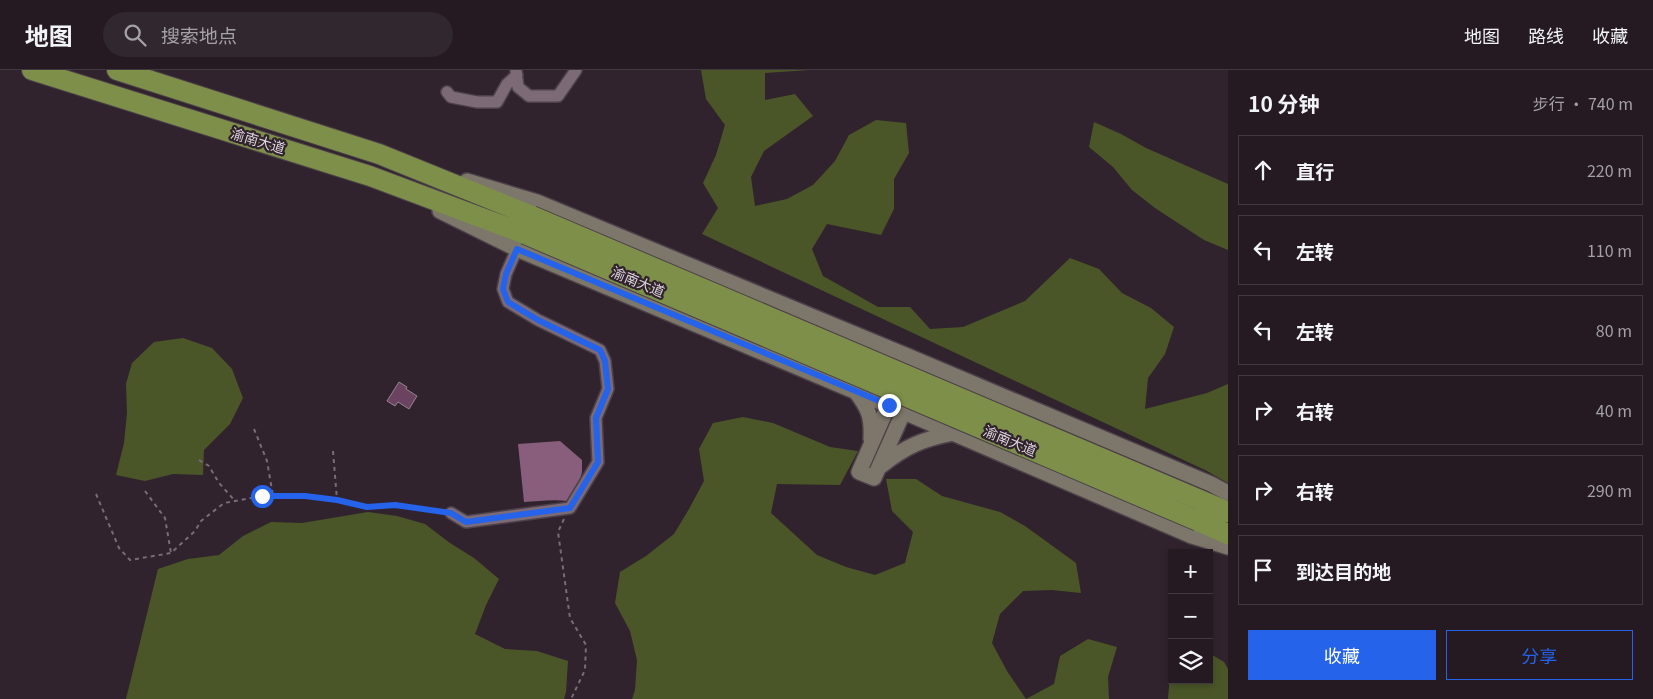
<!DOCTYPE html>
<html lang="zh">
<head>
<meta charset="utf-8">
<style>
	:root { --surface:#251a22; --page:#31272f; --text:#f1f3f6; --muted:#a3a1a5; --line:#423840; --accent:#2563eb }
	body { margin:0; font-family:Georgia,"Noto Sans SC",serif; background:var(--page); color:var(--text) }
	.controls { position:absolute; right:15px; bottom:15px; display:grid; overflow:hidden; border-radius:0px; box-shadow:0 2px 8px #0003 }
	.controls button { width:45px; height:45px; display:grid; place-items:center; padding:0; border:0; border-bottom:1px solid var(--line); background:var(--surface); color:var(--text); font:25px sans-serif }
	.stop { position:absolute; width:15px; height:15px; margin:-11px; border:4px solid #2563eb; border-radius:50%; background:#fff }
	.stop.end { background:#2563eb; border-color:#fff; box-shadow:0 1px 5px #0008 }
	.list { margin:0; padding:0; list-style:none }
	h2 { display:flex; justify-content:space-between; align-items:center; height:65px; margin:0; padding:0 20px; font-size:21px }
	h2 small { font-size:16px; font-weight:400; color:var(--muted) }
	.list li { display:grid; grid-template-columns:32px 1fr auto; gap:15px; align-items:center; box-sizing:border-box; height:70px; margin:0 10px 10px; padding:0 10px; border:1px solid var(--line); border-radius:0px }
	.list b { display:block; font-size:19px; white-space:nowrap }
	.list em { font-size:16px; font-style:normal; color:var(--muted) }
	.actions { display:flex; gap:10px; padding:15px 20px }
	.actions a { flex:1; padding:11px 0; border:1px solid var(--accent); border-radius:0px; text-align:center; font-size:18px; color:var(--accent) }
	.actions .main { background:var(--accent); color:#fff }
	.icon { flex:none; width:28px; height:28px; fill:none; stroke:currentColor; stroke-width:2; stroke-linecap:round; stroke-linejoin:round }
	.map { position:relative; flex:none; width:1228px; height:629px; overflow:hidden }
	header { display:flex; align-items:center; gap:30px; box-sizing:border-box; height:70px; padding:0 25px; background:var(--surface); border-bottom:1px solid var(--line) }
	header strong { font-size:24px }
	nav { display:flex; gap:28px; margin-inline-start:auto; font-size:18px }
	.search { width:350px; height:45px; background:var(--page); display:flex; align-items:center; gap:12px; box-sizing:border-box; padding:0 18px; border-radius:28px; color:var(--muted); font-size:19px }
	main { display:flex }
	aside { flex:1; background:var(--surface) }
	.map>svg:first-child { display:block }
	.forest { fill:#4b5628 }
	.water { fill:#885e7c }
	.building { fill:#6b4360; stroke:#95838f }
	.lines { fill:none; stroke-linecap:round; stroke-linejoin:round }
	.street-casing { stroke:#4c4149; stroke-width:14 }
	.secondary-casing { stroke:#4c4149; stroke-width:18 }
	.highway-casing { stroke:#4c4149; stroke-width:22 }
	.path { stroke:#796d75; stroke-width:2; stroke-dasharray:4 4; stroke-linecap:butt }
	.street { stroke:#7c6b77; stroke-width:11 }
	.secondary { stroke:#7d766a; stroke-width:15 }
	.highway { stroke:#7e8f4a; stroke-width:20 }
	.highway-bridge-casing { stroke:#4c4149; stroke-width:22; stroke-linecap:butt }
	.highway-bridge { stroke:#7e8f4a; stroke-width:20 }
	.route { stroke:#2563eb; stroke-width:6 }
	.labels { text-anchor:middle; stroke-width:4.5; stroke-linejoin:round; paint-order:stroke }
	.street-label { font-size:14px; fill:#dfd6dc; stroke:#31232d }
</style>
</head>
<body>
<header>
<strong>地图</strong>
<div class="search"><svg class="icon" aria-label="search" viewBox="0 0 24 24"><circle cx="10" cy="10" r="6"/><path d="M15 15l6 6"/></svg>搜索地点</div>
<nav><a>地图</a><a>路线</a><a>收藏</a></nav>
</header>
<main>
<div class="map">
<svg width="1228" height="629" viewBox="0 0 1228 629">
	<rect width="100%" height="100%" fill="#31232d"/>
	<path class="forest" d="M 701,0 L 809,0 L 765,3 L 765,30 L 795,24 L 813,46 L 764,81 L 751,107 L 755,136 L 787,129 L 813,115 L 835,91 L 849,65 L 876,50 L 906,53 L 909,83 L 894,109 L 894,139 L 881,165 L 827,154 L 812,179 L 823,206 L 878,237 L 910,237 L 930,259 L 963,257 L 1025,231 L 1070,188 L 1099,199 L 1122,223 L 1151,238 L 1174,257 L 1165,284 L 1148,308 L 1145,339 L 1207,323 L 1228,314 L 1228,413 L 1207,401 L 702,164 L 718,138 L 703,113 L 716,85 L 725,55 L 706,29 Z
		M 1094,52 L 1121,64 L 1146,78 L 1228,114 L 1228,180 L 1204,170 L 1155,138 L 1132,120 L 1113,97 L 1089,77 Z
		M 183,268 L 212,278 L 232,299 L 243,328 L 230,354 L 204,380 L 203,405 L 173,404 L 145,411 L 116,405 L 124,373 L 127,343 L 126,314 L 132,293 L 154,272 Z
		M 743,347 L 773,353 L 830,377 L 858,381 L 840,415 L 777,414 L 771,443 L 817,485 L 846,497 L 875,505 L 905,493 L 913,462 L 892,441 L 886,409 L 916,409 L 942,426 L 1000,442 L 1025,456 L 1076,493 L 1081,523 L 1052,520 L 1023,521 L 1000,544 L 992,573 L 1007,601 L 1026,629 L 632,629 L 635,620 L 637,590 L 630,561 L 615,533 L 620,502 L 646,486 L 674,464 L 689,439 L 704,411 L 699,379 L 713,353 Z
		M 368,442 L 397,446 L 425,454 L 450,473 L 474,488 L 499,509 L 486,535 L 475,564 L 505,579 L 537,581 L 568,591 L 566,622 L 564,629 L 126,629 L 158,499 L 188,489 L 219,485 L 243,466 L 271,452 L 302,453 Z
		M 1088,569 L 1117,577 L 1108,607 L 1109,629 L 1026,629 L 1054,614 L 1060,586 Z
		M 1209,583 L 1224,592 L 1228,599 L 1228,629 L 1168,629 L 1171,594 L 1172,593 L 1172,610 L 1209,610 Z"/>
	<path class="water" d="M 560,371 L 582,390 L 582,402 L 575,427 L 568,431 C 553,429 539,431 524,432 L 518,374 Z"/>
	<path class="building" d="M 399,312 L 407,317 L 406,319 L 417,326 L 409,339 L 398,332 L 395,336 L 387,331 Z"/>
	<g class="lines">
		<g class="street-casing">
			<path id="street" d="M 516,0 L 518,17 L 529,26 L 558,26 L 576,0
				M 447,22 L 451,27 L 477,32 L 497,32 L 507,14 L 517,5
				M 451,443 L 466,452 L 570,438 L 598,392 L 596,348 L 608,319 L 605,291 L 600,280 L 538,250 L 508,232 L 503,219 L 506,204 L 517,179"/>
		</g>
		<g class="secondary-casing">
			<path id="secondary" d="M 467,111 L 537,132 L 910,287 L 1211,414 L 1228,423
				M 440,141 L 517,179 L 904,342 L 1192,466 L 1228,477
				M 856,322 C 869,339 872,347 871,369
				M 892,327 L 859,402 L 874,408 L 907,334
				M 881,396 C 906,376 923,369 954,363"/>
		</g>
		<g class="highway-casing">
			<path id="highway" d="M 32,0 L 370,106 L 525,164
				M 117,0 L 379,84 L 532,146
				M 1207,433 L 1228,442
				M 1198,451 L 1228,464"/>
		</g>
		<path class="path" d="M 254,359 L 267,391 L 273,426
			M 333,381 L 337,430
			M 199,390 L 209,396 L 219,413 L 235,431
			M 145,421 L 165,448 L 171,483
			M 96,424 L 119,478 L 130,490 L 171,483 L 195,461 L 201,451 L 224,433 L 262,426 L 305,426 L 337,430 L 367,437 L 395,435 L 440,442
			M 564,449 L 558,462 L 570,548 L 586,575 L 585,600 L 571,629"/>
		<use href="#street" class="street"/>
		<use href="#secondary" class="secondary"/>
		<use href="#highway" class="highway"/>
		<g class="highway-bridge-casing">
			<path id="highway-bridge" d="M 532,146 L 1207,433
				M 525,164 L 1198,451"/>
		</g>
		<use href="#highway-bridge" class="highway-bridge"/>
	</g>
	<g class="lines">
		<path class="route" d="M 262,426 L 305,426 L 337,430 L 367,437 L 395,435 L 451,443 L 466,452 L 570,438 L 598,392 L 596,348 L 608,319 L 605,291 L 600,280 L 538,250 L 508,232 L 503,219 L 506,204 L 517,179 L 889,335"/>
	</g>
	<g class="labels">
		<g class="street-label">
			<text transform="translate(258 71) rotate(17)" y="5">渝南大道</text>
			<text transform="translate(638 212) rotate(23)" y="5">渝南大道</text>
			<text transform="translate(1010 371) rotate(23)" y="5">渝南大道</text>
		</g>
	</g>
</svg>
<div class="controls">
<button>+</button>
<button>−</button>
<button><svg class="icon" aria-label="layers" viewBox="0 0 24 24"><path d="M12 4l9 5-9 5-9-5zM3 14l9 5 9-5"/></svg></button>
</div>
<div class="stop" style="left:262px;top:426px"></div>
<div class="stop end" style="left:889px;top:335px"></div>
</div>
<aside>
<h2>10 分钟<small>步行 · 740 m</small></h2>
<ul class="list">
<li><svg class="icon" aria-label="ahead" viewBox="0 0 24 24"><path d="M12 20V5M6 11l6-6 6 6"/></svg><div><b>直行</b></div><em>220 m</em></li>
<li><svg class="icon" aria-label="left" viewBox="0 0 24 24"><path d="M17 20v-9H6M10 6l-5 5 5 5"/></svg><div><b>左转</b></div><em>110 m</em></li>
<li><svg class="icon" aria-label="left" viewBox="0 0 24 24"><path d="M17 20v-9H6M10 6l-5 5 5 5"/></svg><div><b>左转</b></div><em>80 m</em></li>
<li><svg class="icon" aria-label="right" viewBox="0 0 24 24"><path d="M7 20v-9h11M14 6l5 5-5 5"/></svg><div><b>右转</b></div><em>40 m</em></li>
<li><svg class="icon" aria-label="right" viewBox="0 0 24 24"><path d="M7 20v-9h11M14 6l5 5-5 5"/></svg><div><b>右转</b></div><em>290 m</em></li>
<li><svg class="icon" aria-label="arrive" viewBox="0 0 24 24"><path d="M6 21V4h12l-3 4 3 4H6"/></svg><div><b>到达目的地</b></div></li>
</ul>
<div class="actions"><a class="main">收藏</a><a>分享</a></div>
</aside>
</main>
</body>
</html>
